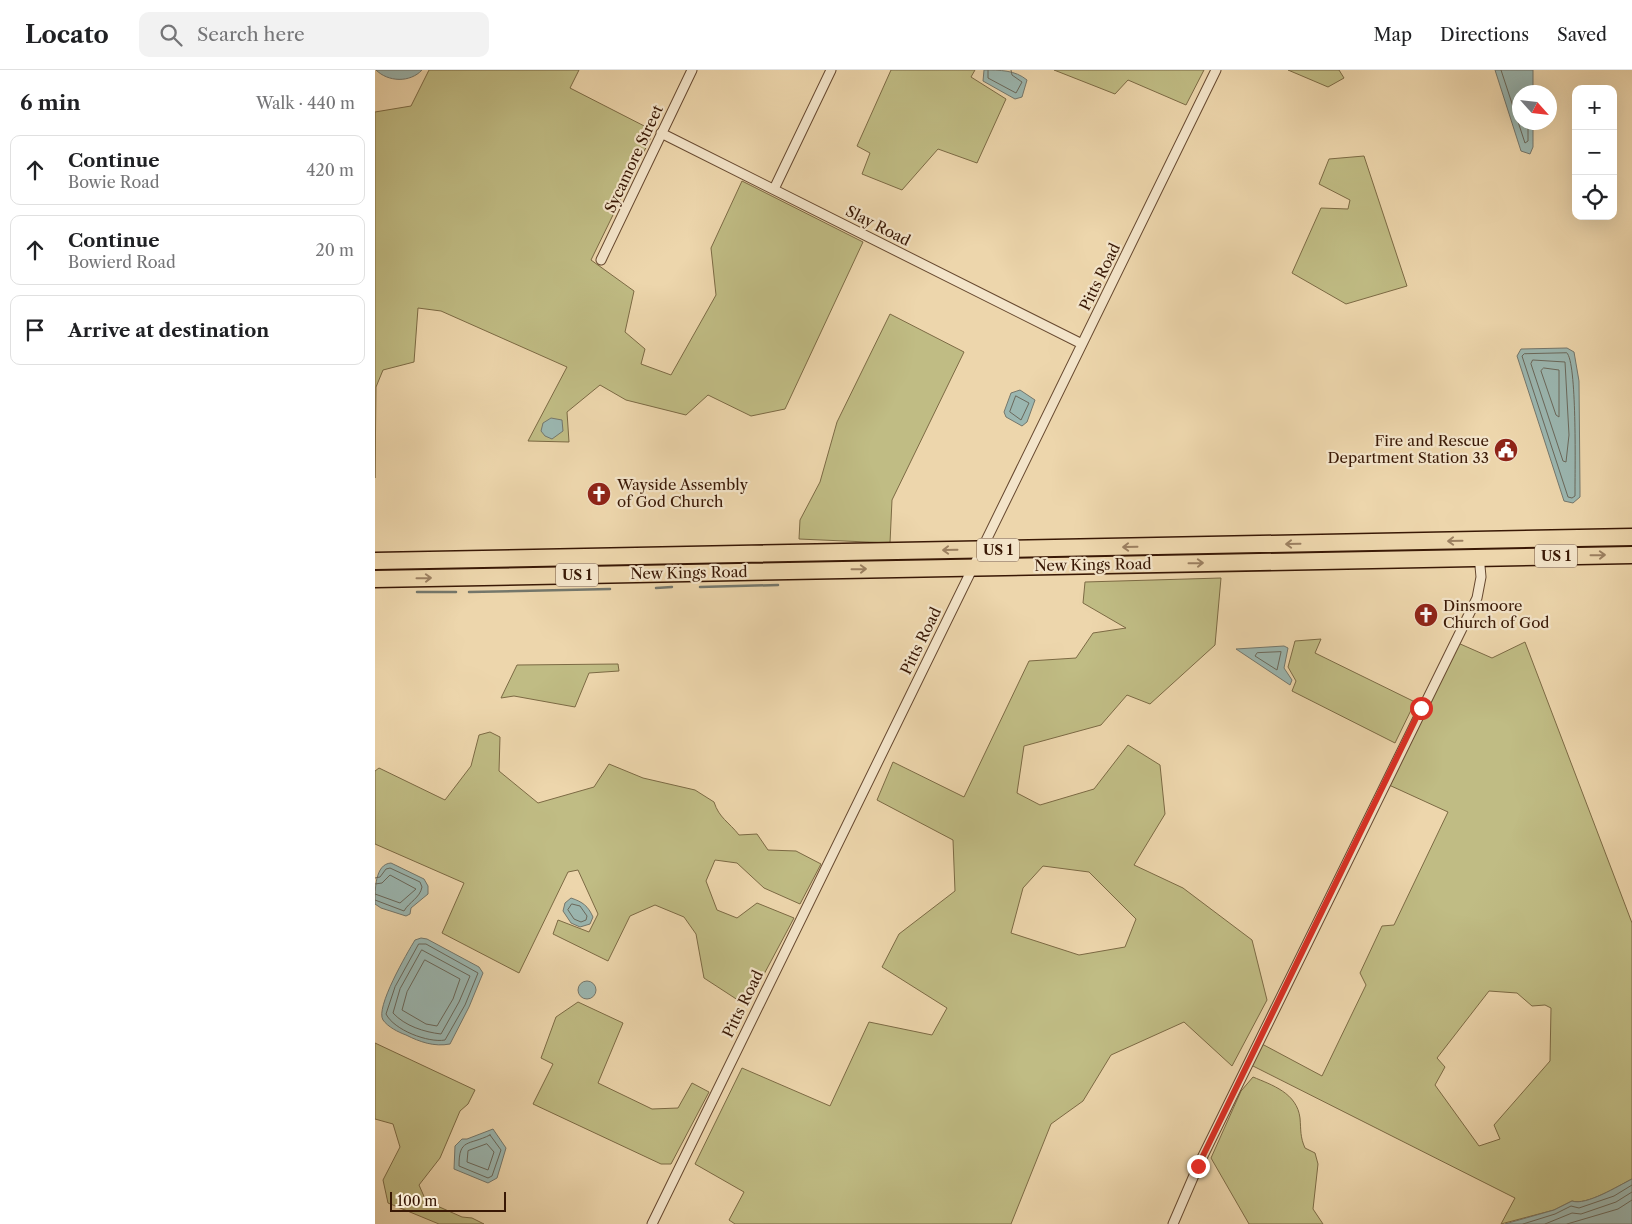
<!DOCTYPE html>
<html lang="en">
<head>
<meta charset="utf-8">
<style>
	:root { --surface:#fff; --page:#f2f2f2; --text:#202124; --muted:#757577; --line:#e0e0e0 }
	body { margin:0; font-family:"Libre Caslon Text",serif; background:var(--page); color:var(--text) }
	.controls { position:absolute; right:15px; top:15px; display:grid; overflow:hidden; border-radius:10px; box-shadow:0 5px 20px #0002 }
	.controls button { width:45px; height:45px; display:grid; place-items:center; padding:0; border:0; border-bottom:1px solid var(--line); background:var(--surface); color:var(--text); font:25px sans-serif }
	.compass { position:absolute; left:1137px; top:15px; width:45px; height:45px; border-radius:50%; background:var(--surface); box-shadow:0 5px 20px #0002; rotate:117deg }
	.scale { position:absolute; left:15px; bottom:12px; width:116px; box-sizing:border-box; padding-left:5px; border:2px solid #391805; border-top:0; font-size:14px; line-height:18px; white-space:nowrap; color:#391805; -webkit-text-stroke:4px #f3e4c9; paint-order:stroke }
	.stop { position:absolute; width:15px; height:15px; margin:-11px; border:4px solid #d93025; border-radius:50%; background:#fff }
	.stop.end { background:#d93025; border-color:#fff; box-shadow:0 1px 5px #0008 }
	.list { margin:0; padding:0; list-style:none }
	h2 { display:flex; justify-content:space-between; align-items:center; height:65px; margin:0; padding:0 20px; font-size:21px }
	h2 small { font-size:16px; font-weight:400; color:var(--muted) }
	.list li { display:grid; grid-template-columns:32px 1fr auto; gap:15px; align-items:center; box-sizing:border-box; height:70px; margin:0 10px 10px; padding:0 10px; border:1px solid var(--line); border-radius:10px }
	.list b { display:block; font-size:19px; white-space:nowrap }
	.list p { margin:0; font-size:16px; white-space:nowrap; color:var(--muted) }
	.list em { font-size:16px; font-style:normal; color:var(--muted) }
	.icon { flex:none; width:28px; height:28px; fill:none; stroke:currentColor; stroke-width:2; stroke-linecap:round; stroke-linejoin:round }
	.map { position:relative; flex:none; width:1257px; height:1154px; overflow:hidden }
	header { display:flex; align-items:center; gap:30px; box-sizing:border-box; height:70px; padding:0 25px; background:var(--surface); border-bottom:1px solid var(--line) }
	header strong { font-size:24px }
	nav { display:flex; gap:28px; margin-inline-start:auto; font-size:18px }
	.search { width:350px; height:45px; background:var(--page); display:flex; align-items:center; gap:12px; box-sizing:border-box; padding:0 18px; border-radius:10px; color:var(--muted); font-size:19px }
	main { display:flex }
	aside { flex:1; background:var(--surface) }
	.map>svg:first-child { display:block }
	.green { fill:#c0bc84; stroke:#7c6a44; fill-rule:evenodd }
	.water { fill:#9bb7b1; stroke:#74776c }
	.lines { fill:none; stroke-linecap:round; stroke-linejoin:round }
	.shore { stroke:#6a685b; stroke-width:1 }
	.stream { stroke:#74776c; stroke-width:2.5 }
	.street-casing { stroke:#66482f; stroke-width:11 }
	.highway-casing { stroke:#391805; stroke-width:19 }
	.street { stroke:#f3e4c9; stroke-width:9 }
	.highway { stroke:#edd6ac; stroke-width:16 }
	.oneway { stroke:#9c8061 }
	.route { stroke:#d93025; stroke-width:6 }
	.labels { text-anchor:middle; stroke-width:4.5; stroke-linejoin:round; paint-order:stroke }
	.shield { fill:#f3e4c9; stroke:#715540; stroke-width:1 }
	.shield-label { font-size:14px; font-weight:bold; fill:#391805 }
	.street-label { font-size:15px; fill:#391805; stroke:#f3e4c9 }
	.poi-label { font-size:15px; fill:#391805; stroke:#f3e4c9; text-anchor:start }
</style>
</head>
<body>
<header>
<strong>Locato</strong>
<div class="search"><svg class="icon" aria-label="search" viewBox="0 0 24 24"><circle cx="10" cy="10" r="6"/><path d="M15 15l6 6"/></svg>Search here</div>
<nav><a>Map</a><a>Directions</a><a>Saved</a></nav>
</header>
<main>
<aside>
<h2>6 min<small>Walk · 440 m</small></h2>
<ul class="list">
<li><svg class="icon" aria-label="ahead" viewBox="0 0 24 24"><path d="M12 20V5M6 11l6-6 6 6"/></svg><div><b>Continue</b><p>Bowie Road</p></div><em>420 m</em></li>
<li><svg class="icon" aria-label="ahead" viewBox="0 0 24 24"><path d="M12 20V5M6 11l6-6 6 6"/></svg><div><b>Continue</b><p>Bowierd Road</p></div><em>20 m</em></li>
<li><svg class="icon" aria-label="arrive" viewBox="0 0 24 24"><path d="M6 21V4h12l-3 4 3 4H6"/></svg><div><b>Arrive at destination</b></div></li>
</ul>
</aside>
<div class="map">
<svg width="1257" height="1154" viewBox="0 0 1257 1154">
	<rect width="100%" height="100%" fill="#edd6ac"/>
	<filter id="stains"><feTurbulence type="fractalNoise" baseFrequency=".004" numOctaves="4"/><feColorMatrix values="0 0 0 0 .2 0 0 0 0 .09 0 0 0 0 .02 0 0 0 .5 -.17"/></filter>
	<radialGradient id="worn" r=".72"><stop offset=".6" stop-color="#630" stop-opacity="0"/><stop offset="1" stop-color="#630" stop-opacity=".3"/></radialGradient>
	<path class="green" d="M 54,0 L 204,0 L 195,18 L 279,61 L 216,190 L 259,221 L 250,262 L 270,279 L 266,294 L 296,305 L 341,225 L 336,178 L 367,111 L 488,172 L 410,339 L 376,346 L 333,325 L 311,345 L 251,330 L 225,315 L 192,342 L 194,372 L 153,371 L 192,297 L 66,241 L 43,238 L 39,292 L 8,300 L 1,317 L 0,408 L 0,42 L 36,36 Z
		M 516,0 L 600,0 L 596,7 L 631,29 L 602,93 L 563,79 L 527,120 L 487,104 L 495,83 L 482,76 Z
		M 679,0 L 829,0 L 811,35 L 753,10 L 740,24 Z
		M 913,0 L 964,0 L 969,8 L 953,17 Z
		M 989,86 L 1032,216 L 971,234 L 917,203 L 946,138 L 973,139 L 975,130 L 944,114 L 954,89 Z
		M 515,244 L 589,282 L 517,430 L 515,473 L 424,469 L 425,450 L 445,412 L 462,352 Z
		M 846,508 L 840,575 L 775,634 L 752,625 L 726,655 L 649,676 L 642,723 L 665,735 L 719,719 L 753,675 L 785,695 L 790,744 L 759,795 L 808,818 L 877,870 L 892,930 L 857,996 L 809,952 L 736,985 L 708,1031 L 676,1054 L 636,1154 L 360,1154 L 354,1150 L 369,1122 L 320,1094 L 367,998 L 455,1036 L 494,952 L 557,965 L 572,938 L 507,897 L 524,864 L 580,821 L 578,770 L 502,730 L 518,692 L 589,727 L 654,591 L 701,588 L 718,563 L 751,558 L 708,533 L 710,512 ZM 668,796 L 714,802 L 761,849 L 750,877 L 704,885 L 636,863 L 648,818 Z
		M 946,569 L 940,583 L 1040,632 L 1020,673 L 917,621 L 921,611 L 913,597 L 920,571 Z
		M 1150,572 L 1257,853 L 1257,1109 C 1243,1116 1211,1136 1197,1131 L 1179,1140 L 1126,1154 L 1140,1128 L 876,995 L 887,974 L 947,1006 L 991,915 L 985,903 L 1007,856 L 1019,855 L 1073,742 L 1014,715 L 1083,573 L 1117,588 ZM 1114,921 L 1142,923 L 1157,936 L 1170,935 L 1176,938 L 1175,991 L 1119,1055 L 1125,1069 L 1104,1076 L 1060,1015 L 1070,997 L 1062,988 Z
		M 243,594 L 244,601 L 214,603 L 200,637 L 139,626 L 126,628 L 142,595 Z
		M 115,662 L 125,667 L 124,701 L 163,733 L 219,717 L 234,694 L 268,708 L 320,720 L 339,732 C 344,748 354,752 364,765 L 382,764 L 393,780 L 421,781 L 446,794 L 425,834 L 389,818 L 362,793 L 340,790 L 331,811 L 342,840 L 362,848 L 382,833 L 419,848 L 372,936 L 329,908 L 321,864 L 309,847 L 280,835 L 255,846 L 233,891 L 178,864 L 183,850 L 214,862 L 223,844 L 203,800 L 193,802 L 144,903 L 67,863 L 89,813 L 0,774 L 0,701 L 4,698 L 70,730 L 96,696 L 104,665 Z
		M 203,932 L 248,953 L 223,1013 L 277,1039 L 303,1038 L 317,1013 L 334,1022 L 296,1094 L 286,1094 L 158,1034 L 178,994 L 166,988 L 181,947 Z
		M 0,973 L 100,1020 L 93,1034 L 85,1041 L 65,1088 L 44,1115 L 51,1131 L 87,1147 L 97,1148 L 109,1154 L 64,1154 L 13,1133 L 8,1110 L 25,1077 L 18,1054 L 0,1049 Z
		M 878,1007 C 897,1015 922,1023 925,1048 C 926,1060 925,1067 930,1078 L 940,1083 L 943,1094 L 938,1139 L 948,1154 L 874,1154 L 836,1088 L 866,1021 Z"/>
	<path class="water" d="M 1,0 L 47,0 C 35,13 13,12 1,0 Z
		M 609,0 C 625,0 640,0 652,10 L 647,27 L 640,29 L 608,11 Z
		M 1120,0 L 1158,0 L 1158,22 L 1144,22 L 1144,52 L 1158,53 L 1158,77 L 1155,84 L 1146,81 Z
		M 1192,278 L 1199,282 L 1204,311 L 1205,419 L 1205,427 L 1198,433 L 1189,431 L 1142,286 L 1146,279 Z
		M 645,320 L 660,330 L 652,352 L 647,356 L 631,347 L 629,342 L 636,323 Z
		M 176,348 L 187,350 L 188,361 L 177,369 L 170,366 L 166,361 L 168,353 Z
		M 909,576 L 913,578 L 909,598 L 917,610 L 915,615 L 861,579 Z
		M 16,793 L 49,809 L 53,816 L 53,824 L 36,838 L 35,844 L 31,846 L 6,838 L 0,834 C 0,819 0,794 16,793 Z
		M 196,828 C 208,832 213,836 218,847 L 215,854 L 205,857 L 196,853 L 188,841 L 190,833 Z
		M 46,868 L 52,869 L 104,897 L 108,903 L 94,937 L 75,974 C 59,977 45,972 31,965 C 23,962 13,957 8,950 C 0,938 32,883 40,870 Z
		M203 920a9 9 0 1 1 18 0a9 9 0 1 1-18 0Z
		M 118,1059 L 131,1078 L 122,1108 L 113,1113 L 79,1099 L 80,1076 L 87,1069 L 92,1069 Z
		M 1257,1109 L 1257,1154 L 1130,1154 L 1179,1140 L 1197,1131 C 1211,1136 1243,1116 1257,1109 Z"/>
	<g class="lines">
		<path class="shore" d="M 613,0 L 613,8 L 641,23 L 647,12 L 637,5 L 636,0
			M 1126,0 L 1150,73 L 1153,71 L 1153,52
			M 1192,283 C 1202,292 1200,398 1200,419 L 1200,426 L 1197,428 L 1193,427 L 1147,286 L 1149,284 Z
			M 1158,290 L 1190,292 L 1194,365 L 1191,392 L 1188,391 L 1156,294 Z
			M 1169,298 L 1184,300 L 1184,347 L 1181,345 L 1166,301 Z
			M 641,326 L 654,333 L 646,350 L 635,342 Z
			M 906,582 L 902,600 L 880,586 L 882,583 Z
			M 0,808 L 5,807 L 11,799 L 15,798 L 45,812 L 47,817 C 45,828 34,832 29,841 L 0,830
			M 0,814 L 7,813 L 15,805 L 41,819 L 25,833 L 0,824
			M 197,834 L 205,836 L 212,846 L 211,850 L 206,852 L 199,849 L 193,840 Z
			M 44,874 L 51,874 L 103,903 L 90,935 L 70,970 C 53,973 19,960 11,944 L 20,917 Z
			M 47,880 L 95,906 L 84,932 L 66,964 C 49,962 30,956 18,943 L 25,919 Z
			M 50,890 L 85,909 L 78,929 L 62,956 L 51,954 L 27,940 L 32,922 Z
			M 115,1065 L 126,1080 L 117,1106 L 113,1108 L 84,1096 C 84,1068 93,1076 115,1065 Z
			M 112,1074 L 119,1082 L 113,1100 L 92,1092 L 93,1081 Z
			M 1148,1154 L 1180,1144 L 1196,1136 L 1204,1138 L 1239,1126 L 1257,1115
			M 1170,1154 L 1197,1143 L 1206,1144 L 1241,1132 L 1257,1122
			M 1192,1154 L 1243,1139 L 1257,1130"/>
		<path class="stream" d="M 325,517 L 403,515
			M 281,518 L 297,517
			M 42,522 L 81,522
			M 94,522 L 235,519"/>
		<g class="street-casing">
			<path id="street" d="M 286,63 L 707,274
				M 399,119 L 456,0
				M 226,190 L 317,0
				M 277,1154 L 841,0
				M 798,1154 L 823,1096 L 1102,528 L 1106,507 L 1104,485"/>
		</g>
		<g class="highway-casing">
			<path id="highway" d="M 0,491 L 1257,467
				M 0,509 L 1257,485"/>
		</g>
		<use href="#street" class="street"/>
		<use href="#highway" class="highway"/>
	</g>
	<defs><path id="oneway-shaft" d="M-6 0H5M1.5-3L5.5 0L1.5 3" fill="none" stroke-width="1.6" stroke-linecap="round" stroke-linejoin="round" transform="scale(1.25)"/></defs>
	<g class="oneway">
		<use href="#oneway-shaft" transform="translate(1080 471) rotate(179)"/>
		<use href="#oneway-shaft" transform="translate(918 474) rotate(179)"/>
		<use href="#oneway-shaft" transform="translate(755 477) rotate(179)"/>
		<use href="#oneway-shaft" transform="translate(575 480) rotate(179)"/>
		<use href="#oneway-shaft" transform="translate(1223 485) rotate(-1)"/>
		<use href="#oneway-shaft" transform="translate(821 493) rotate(-1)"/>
		<use href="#oneway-shaft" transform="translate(484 499) rotate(-1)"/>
		<use href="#oneway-shaft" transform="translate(49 508) rotate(-1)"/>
	</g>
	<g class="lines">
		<path class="route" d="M 823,1096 L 1046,638"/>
	</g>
	<defs>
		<g id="civic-disc" transform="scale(1.25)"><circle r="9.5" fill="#8f2418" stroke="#f3e4c9"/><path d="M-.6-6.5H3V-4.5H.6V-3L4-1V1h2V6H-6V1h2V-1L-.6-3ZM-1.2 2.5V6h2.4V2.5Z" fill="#fff"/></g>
		<g id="church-disc" transform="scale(1.25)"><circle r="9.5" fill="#8f2418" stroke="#f3e4c9"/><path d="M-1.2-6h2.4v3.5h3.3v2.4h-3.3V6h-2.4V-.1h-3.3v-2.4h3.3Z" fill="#fff"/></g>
	</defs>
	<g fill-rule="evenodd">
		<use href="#civic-disc" x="1131" y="380"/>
		<use href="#church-disc" x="224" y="424"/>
		<use href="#church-disc" x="1051" y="545"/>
	</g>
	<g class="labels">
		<g class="shield">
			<rect x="602" y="468.5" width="42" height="23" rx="4"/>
			<rect x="1160" y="474.5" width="42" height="23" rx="4"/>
			<rect x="181" y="493.5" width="42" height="23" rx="4"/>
		</g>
		<g class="shield-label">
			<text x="623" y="485">US 1</text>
			<text x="1181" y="491">US 1</text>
			<text x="202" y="510">US 1</text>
		</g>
		<g class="street-label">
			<text transform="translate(259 89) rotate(-65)" y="5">Sycamore Street</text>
			<text transform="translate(503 156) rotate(27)" y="5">Slay Road</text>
			<text transform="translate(725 207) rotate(-64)" y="5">Pitts Road</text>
			<text transform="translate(718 495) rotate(-1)" y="5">New Kings Road</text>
			<text transform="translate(314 503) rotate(-1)" y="5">New Kings Road</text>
			<text transform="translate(546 571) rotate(-64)" y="5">Pitts Road</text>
			<text transform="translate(368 934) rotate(-64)" y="5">Pitts Road</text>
		</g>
		<g class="poi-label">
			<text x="1114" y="376" text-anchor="end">Fire and Rescue<tspan x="1114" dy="17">Department Station 33</tspan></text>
			<text x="242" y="420">Wayside Assembly<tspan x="242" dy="17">of God Church</tspan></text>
			<text x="1068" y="541">Dinsmoore<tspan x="1068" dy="17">Church of God</tspan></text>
		</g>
	</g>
	<rect width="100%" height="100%" filter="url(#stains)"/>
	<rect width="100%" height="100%" fill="url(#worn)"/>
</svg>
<div class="controls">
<button>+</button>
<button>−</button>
<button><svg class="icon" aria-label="locate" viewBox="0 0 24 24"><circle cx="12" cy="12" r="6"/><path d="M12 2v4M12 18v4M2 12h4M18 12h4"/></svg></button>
</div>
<svg class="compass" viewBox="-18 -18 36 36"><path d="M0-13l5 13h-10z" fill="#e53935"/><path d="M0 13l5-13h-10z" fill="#757577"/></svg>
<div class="scale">100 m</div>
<div class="stop" style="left:1046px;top:638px"></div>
<div class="stop end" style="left:823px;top:1096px"></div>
</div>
</main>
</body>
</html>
